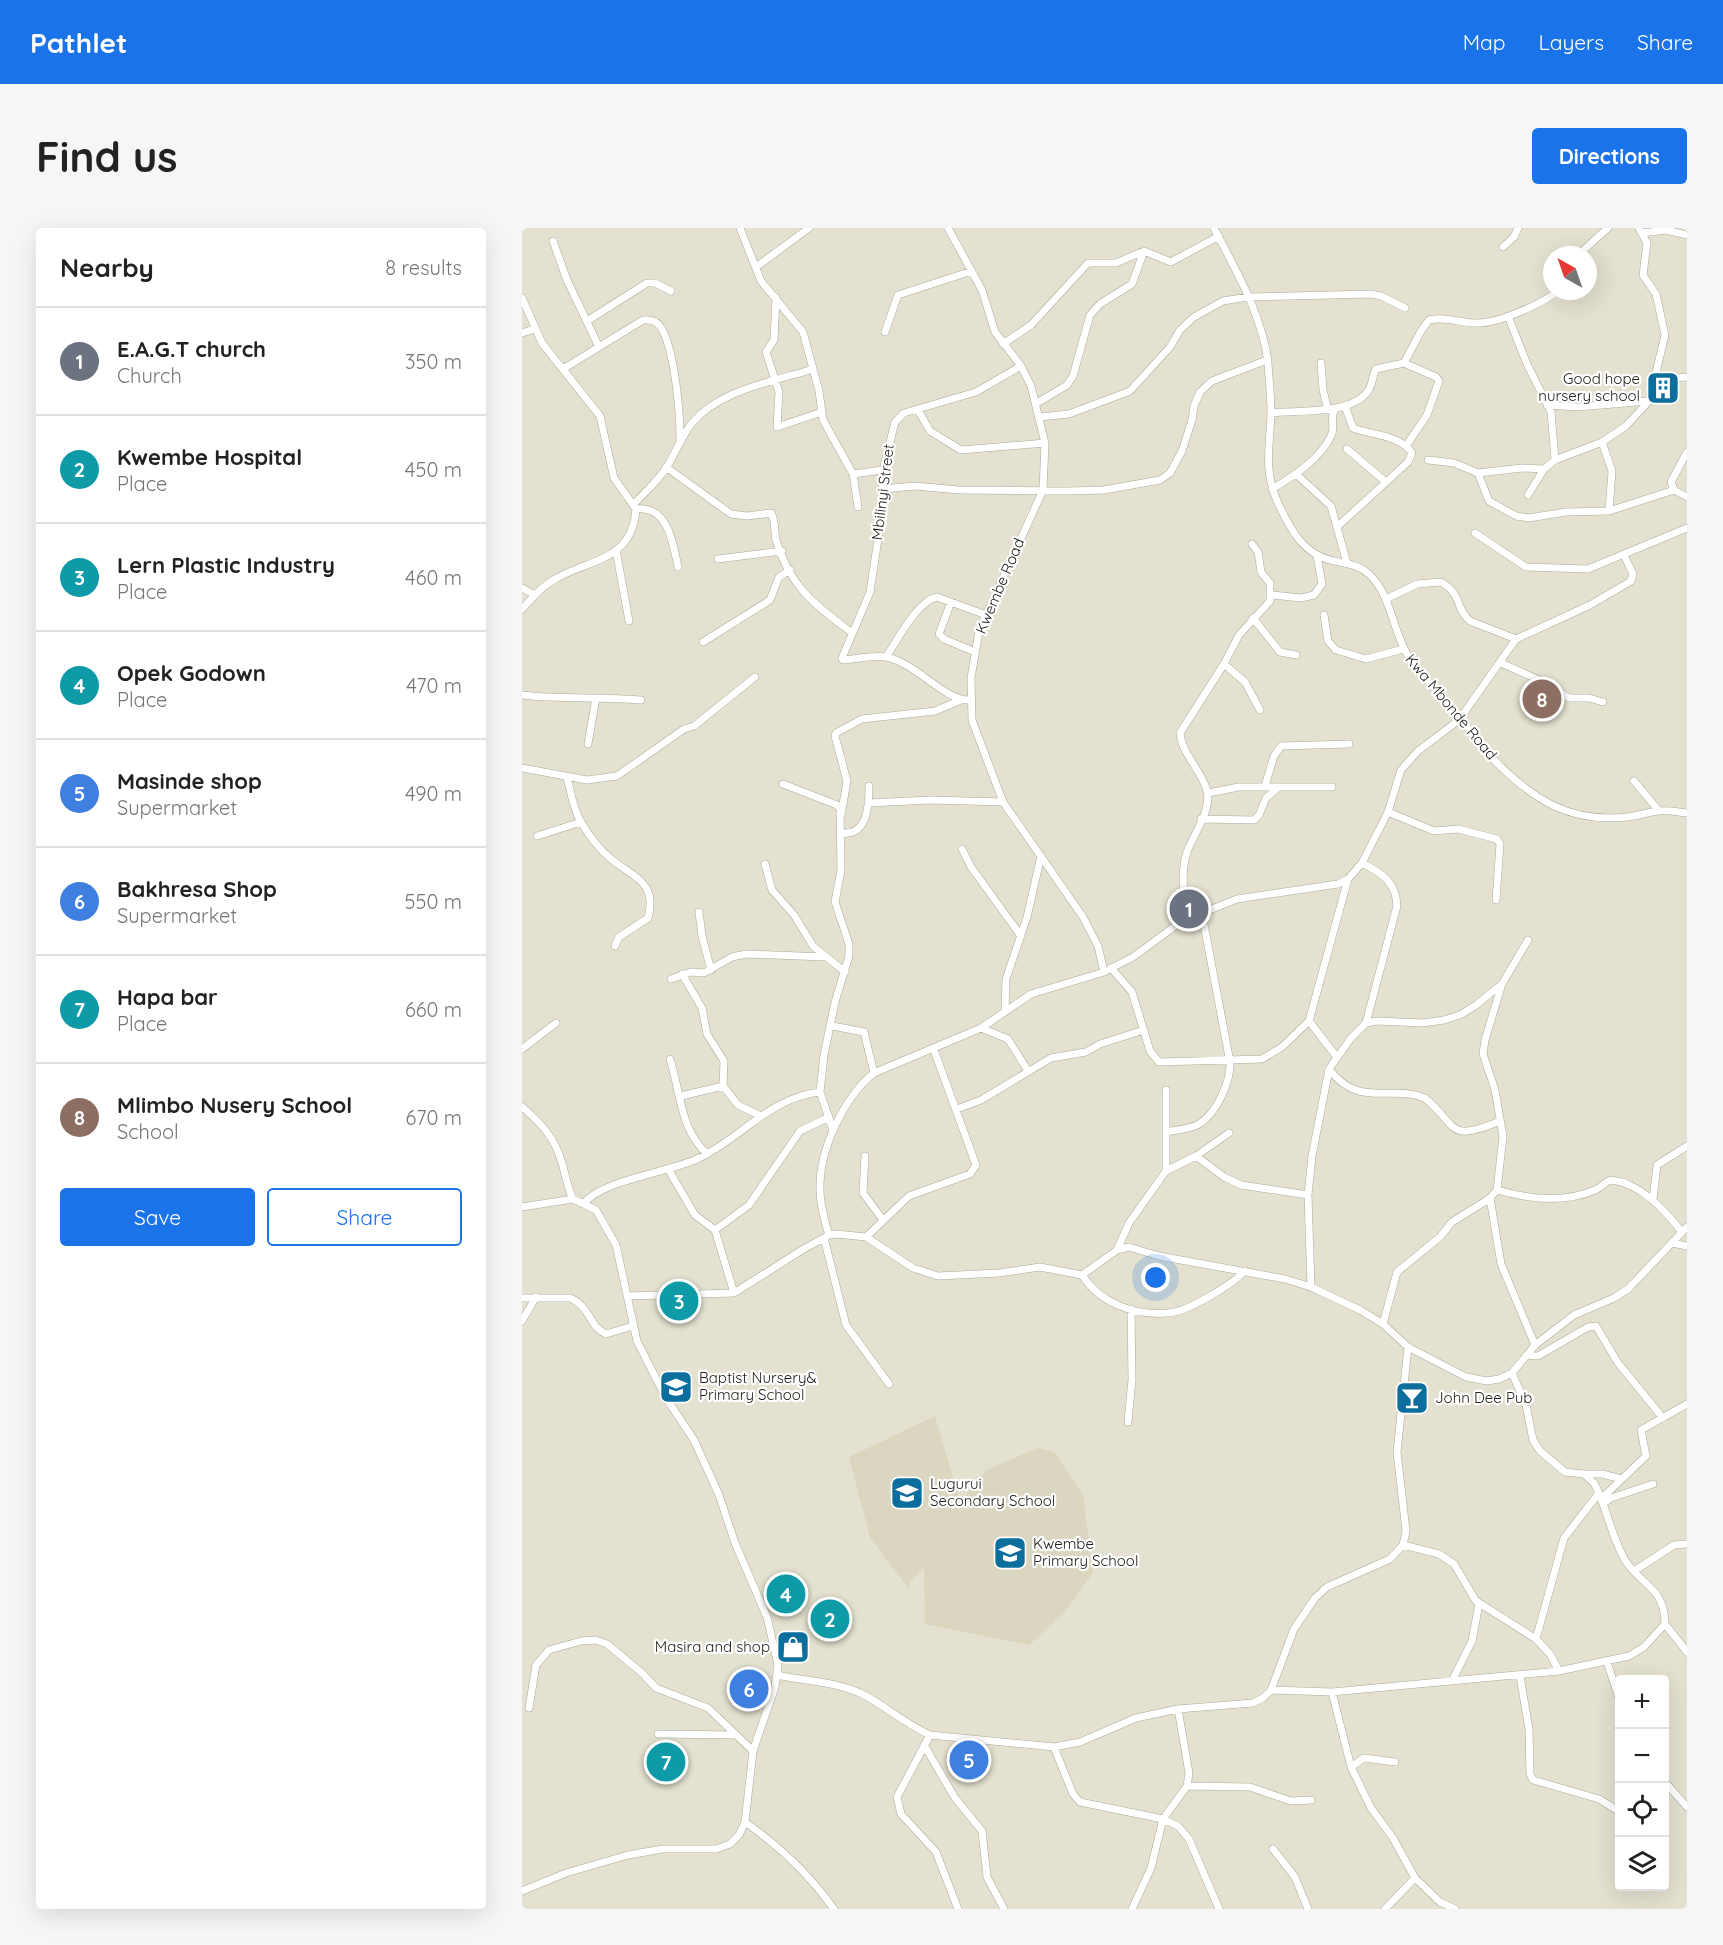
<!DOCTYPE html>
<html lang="en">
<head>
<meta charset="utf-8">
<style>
	:root { --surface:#fff; --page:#f6f6f6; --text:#222; --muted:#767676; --line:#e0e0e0; --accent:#1a73e8 }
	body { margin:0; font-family:Quicksand,sans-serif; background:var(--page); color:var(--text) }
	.controls { position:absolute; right:18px; bottom:18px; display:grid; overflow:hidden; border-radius:6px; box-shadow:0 6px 24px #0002 }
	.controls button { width:54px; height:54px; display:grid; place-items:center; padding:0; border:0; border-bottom:2px solid var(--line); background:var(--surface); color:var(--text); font:30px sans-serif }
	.compass { position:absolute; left:1021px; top:18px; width:54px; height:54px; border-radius:50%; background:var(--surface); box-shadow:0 6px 24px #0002; rotate:320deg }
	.you { position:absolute; left:634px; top:1050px; width:21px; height:21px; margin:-15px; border:4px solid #fff; border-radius:50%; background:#1a73e8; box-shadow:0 0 0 9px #1a73e833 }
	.badge { display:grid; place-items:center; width:39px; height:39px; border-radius:50%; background:var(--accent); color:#fff; font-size:20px; font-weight:700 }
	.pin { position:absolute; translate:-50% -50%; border:3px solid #fff; box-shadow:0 2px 6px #0006 }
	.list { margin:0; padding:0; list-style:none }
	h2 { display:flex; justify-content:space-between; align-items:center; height:78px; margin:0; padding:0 24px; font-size:26px }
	h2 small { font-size:20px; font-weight:400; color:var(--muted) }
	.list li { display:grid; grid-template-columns:39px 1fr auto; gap:18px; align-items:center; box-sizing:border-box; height:108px; padding:0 24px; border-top:2px solid var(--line) }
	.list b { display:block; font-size:22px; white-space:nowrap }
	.list p { margin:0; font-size:20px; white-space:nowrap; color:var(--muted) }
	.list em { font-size:20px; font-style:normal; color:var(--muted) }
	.actions { display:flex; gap:12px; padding:18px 24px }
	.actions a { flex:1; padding:14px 0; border:2px solid var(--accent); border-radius:6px; text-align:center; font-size:21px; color:var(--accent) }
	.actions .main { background:var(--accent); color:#fff }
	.icon { flex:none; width:33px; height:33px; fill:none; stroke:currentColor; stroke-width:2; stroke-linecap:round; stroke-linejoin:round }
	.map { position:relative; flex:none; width:1165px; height:1681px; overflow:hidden; border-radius:6px }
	header { display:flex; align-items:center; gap:36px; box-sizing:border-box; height:84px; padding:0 30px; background:var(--accent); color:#fff }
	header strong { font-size:28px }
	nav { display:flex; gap:33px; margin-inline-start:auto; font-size:21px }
	.intro { display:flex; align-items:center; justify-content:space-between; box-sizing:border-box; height:144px; padding:0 36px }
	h1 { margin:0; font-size:42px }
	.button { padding:15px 27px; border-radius:6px; background:var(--accent); color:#fff; font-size:21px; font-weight:700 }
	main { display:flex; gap:36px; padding:0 36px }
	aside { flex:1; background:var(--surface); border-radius:6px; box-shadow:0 6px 24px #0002 }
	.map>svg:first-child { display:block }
	.built { fill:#dbd6bf }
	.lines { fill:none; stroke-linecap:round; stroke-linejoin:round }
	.street-casing { stroke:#acaa99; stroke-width:8 }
	.street { stroke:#fff; stroke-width:7 }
	.labels { text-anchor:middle; stroke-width:4.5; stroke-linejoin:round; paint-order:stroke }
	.poi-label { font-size:15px; fill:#22211b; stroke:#fff; text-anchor:start }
	.street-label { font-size:15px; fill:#22211b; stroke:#fff }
</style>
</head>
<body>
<header>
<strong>Pathlet</strong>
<nav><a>Map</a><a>Layers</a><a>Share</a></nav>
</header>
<div class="intro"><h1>Find us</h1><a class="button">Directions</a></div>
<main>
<aside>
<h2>Nearby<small>8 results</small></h2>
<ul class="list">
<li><span class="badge" style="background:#6b7280">1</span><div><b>E.A.G.T church</b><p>Church</p></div><em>350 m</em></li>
<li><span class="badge" style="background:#0f9aa8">2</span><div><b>Kwembe Hospital</b><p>Place</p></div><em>450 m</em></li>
<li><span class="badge" style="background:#0f9aa8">3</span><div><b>Lern Plastic Industry</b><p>Place</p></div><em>460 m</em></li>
<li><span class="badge" style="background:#0f9aa8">4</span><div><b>Opek Godown</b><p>Place</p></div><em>470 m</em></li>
<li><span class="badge" style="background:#3f7fe0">5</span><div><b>Masinde shop</b><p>Supermarket</p></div><em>490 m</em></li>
<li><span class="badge" style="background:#3f7fe0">6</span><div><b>Bakhresa Shop</b><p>Supermarket</p></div><em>550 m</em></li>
<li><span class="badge" style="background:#0f9aa8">7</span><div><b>Hapa bar</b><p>Place</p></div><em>660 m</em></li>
<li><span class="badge" style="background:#8d6e63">8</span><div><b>Mlimbo Nusery School</b><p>School</p></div><em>670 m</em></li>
</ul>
<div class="actions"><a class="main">Save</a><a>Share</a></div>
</aside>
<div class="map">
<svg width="1165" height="1681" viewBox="0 0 1165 1681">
	<rect width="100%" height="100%" fill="#e4e1d0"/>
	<path class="built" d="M 413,1188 L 438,1274 L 464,1242 L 516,1220 L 532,1224 L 561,1267 L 571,1345 L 541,1386 L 507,1417 L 403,1396 L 402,1339 L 388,1354 L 387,1362 L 348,1310 L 327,1229 Z"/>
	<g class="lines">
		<g class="street-casing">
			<path id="street" d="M 218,0 L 239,53 L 281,104 L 297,163 L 301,192 L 331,246 L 336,279
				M 426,0 L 460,62 L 473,104 L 499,138 L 509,158 L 523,215 L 521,262 L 457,403 L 449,450 L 450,492 L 481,574 L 561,689 L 576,718 L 582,744
				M 692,0 C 713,41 741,88 746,135 C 747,151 749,169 749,185 C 748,219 741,242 756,275 C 768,301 782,328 813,333 C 826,336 837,337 847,346 C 871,369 870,405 888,431 L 973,533 C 1012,572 1047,595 1105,589 C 1116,588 1126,584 1137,583 C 1146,582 1156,584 1165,585
				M 1120,5 L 1144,2 L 1165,7
				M 31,13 L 45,52 L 77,119
				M 981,19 L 992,9 L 996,0
				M 1056,27 L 1086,0
				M 234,39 L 287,0
				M 254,69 L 252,112 L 244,124 L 257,164 L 255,199 L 300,184
				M 0,70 L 20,115 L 78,188 L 92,250 L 114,281 C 110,332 72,330 35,350 C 21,357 10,370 0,381
				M 986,88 L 1005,136 L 1029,184 L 1033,232
				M 65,93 L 125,55 L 133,55 L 149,63
				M 363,104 L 376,67 L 450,43
				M 0,105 L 13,101
				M 481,116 L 509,97 L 566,35 L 594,35 L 622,23 L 649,34 L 697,8
				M 799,135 L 801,162 L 806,182
				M 882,135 L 914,149 L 917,153 L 905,187 L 884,218
				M 41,141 L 121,92 C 129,91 136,94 140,101 C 153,126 158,183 158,211
				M 1132,152 L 1165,149
				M 515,175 L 545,157 L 551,148 L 568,87 L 578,76 L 610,56 L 622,23
				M 1025,177 L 1056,179 L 1127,173
				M 396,182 L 408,203 L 439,222 L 523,215
				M 749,185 C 775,182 830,187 846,163 C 851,156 850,148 854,141 L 882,135 L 899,103 L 907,92 C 923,88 939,95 954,95 C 975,96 1020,76 1036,63
				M 518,189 L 547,186 L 608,163 L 648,119 L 658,102 L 672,89 L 701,73 L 726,69 L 849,66 L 859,68 L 883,80
				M 1080,214 L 1090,243 L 1087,283
				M 825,221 L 864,254
				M 1165,224 L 1149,254 L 1152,262 L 1165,269
				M 906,232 L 932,235 L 956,245 L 1000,240 L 1022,241
				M 144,239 L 209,286 L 225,288 L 249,285 C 254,293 252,303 254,312 C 268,359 292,376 329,404
				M 956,245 L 967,273 L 994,288 L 1007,290 L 1044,284 L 1087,283 L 1152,262
				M 331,246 L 361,242
				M 775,247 L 809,278 L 825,335
				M 361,261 L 393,258 L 437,262 L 547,263 L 582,262 L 638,252 L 648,245 L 660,223 L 670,192 L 672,178 L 678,164 L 690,153 L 745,132
				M 750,261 C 772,248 798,231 809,208 C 814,199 807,190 813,181
				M 1006,267 L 1022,241 L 1033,232 L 1080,214 L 1104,198 L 1127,173 L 1143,107 L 1134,66 L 1121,47 L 1125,15 L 1117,0
				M 111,277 C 122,265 136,253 145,239 C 154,224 159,209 170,195 C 199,161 251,154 291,141
				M 114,281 C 146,277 151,315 156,339
				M 815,299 L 886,234 L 890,225 C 879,207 849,207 831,200 L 823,178
				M 953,305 L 1004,339 L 1066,341 L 1165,300
				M 94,322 L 107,393
				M 196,331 L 260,323
				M 0,360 L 13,367
				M 750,367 L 779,370 L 792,367 L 800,356 L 795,328
				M 864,371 L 895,356 L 919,354 C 941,367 933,381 948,393 L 994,411
				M 429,374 L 417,406 L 422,411 L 453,424
				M 802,387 L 806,413 L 814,422 L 844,431 L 881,421
				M 731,390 L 758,424 L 774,427
				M 181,414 L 248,372 L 257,349 L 268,342
				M 364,429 C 375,413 395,373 415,369 L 464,387
				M 979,435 L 1024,455 L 1047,470 L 1067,470 L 1081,474
				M 702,436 L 723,454 L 738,482
				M 0,467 C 40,472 79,468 119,472
				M 448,472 C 422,473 395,435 364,429 C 351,427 334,431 321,432 L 320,430 L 348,364 L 360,285 L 361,242 L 373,194 L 382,185 L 454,164 L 499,138
				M 66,516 L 74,470
				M 0,540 L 65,552 L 95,548 L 162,501 L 172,498 L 233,449
				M 45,550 C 49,564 51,581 59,594 C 66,606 77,621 88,630 C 110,649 136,653 126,690 L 97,709 L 93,718
				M 1112,553 L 1137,583
				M 261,556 L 315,577 L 318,581 L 319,642 L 313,674 L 327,716 L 327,728 L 313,774 L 302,827 L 298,864 L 311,902
				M 743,558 L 752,528 L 759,518 L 827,516
				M 686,565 L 717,559 L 810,559
				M 347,575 L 409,572 L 481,574
				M 866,584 L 912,603 L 936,601 L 975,611 L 978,616 L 974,672
				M 319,587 L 325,553 L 313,508 L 314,505 L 340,491 L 413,483 L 439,472
				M 679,591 L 732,592 L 737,587 L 744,570 L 757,559
				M 318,605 C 345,609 347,580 347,558
				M 15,608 L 59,594
				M 440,621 L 449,639 L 499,708
				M 840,635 C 860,645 874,654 875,678 L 844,795
				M 243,636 L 250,662 L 272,687 L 291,718 L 323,744
				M 177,684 L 180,708 L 189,742
				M 660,693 C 665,670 657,647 665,624 C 671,607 690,582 685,563 C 680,542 660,527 658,505 L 702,436 L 717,407 L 748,373 L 748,355 L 739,344 L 736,324 L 730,316
				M 589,740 L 610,764 L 628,823 L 637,834 L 740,831 L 760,819 L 787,793
				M 160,746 L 180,780 L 185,806 L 202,833 L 201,858
				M 149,751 L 169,744 L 182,745 L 210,729 L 224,726 L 302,729
				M 483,784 L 484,751 L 505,689 L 519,628
				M 310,798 L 342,804 L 352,845
				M 459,800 L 486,811 L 506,843
				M 0,821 L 34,795
				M 814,828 L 787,793 L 826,651
				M 148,831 C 159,866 158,901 185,926
				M 807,841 C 837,881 867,856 903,870 C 937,899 925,915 978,893
				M 644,862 L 644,943
				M 159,868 L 201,858 L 216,877 L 237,887
				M 0,879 C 19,895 33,910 40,935 C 44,948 45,959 51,971 L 74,982 L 94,1017 L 115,1113 L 144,1170 L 172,1212 L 197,1267 L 213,1315 L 245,1389 L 256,1437 L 253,1459 L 231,1523 L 223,1594 L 217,1607 L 208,1616 L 194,1621 L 141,1621 L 106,1627 L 44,1645 L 0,1663
				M 435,881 L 459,872 L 529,830 L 564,824 L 578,816 L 622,802
				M 644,904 C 654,902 669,901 677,896 C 695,885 709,853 708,834 L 680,686
				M 343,928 L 341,965 L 361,992
				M 674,928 L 702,949 L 719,957 L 786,967
				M 146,941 L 173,987 L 193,1002 L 212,1065
				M 975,962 C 1006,971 1043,975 1073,962 C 1079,960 1082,954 1089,952 C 1118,955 1142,981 1160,1004
				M 968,970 L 979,1036 L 1013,1117
				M 1131,971 L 1135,937 L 1165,918
				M 61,976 C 80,952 144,945 175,931 C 219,911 246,870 298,864
				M 0,979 L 51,971
				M 193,1002 L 227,977 L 278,903 L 307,889
				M 307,1007 C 302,991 298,977 298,961 C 297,922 322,869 352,845 L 459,800 L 509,766 L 582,744 L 611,729 L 660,693 L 715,671 L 816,656 L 826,651 L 840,635 L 866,584 L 879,542 L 896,523 L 937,492 L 994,411 L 1068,377 L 1109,353 L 1111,346 L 1102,327
				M 344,1009 L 387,968 L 448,946 L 454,937 L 412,822
				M 302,1010 L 324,1097 L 367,1156
				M 1150,1015 L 1165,1018
				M 595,1022 L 607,995 L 644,943 L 674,928 L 707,905
				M 560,1047 C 578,1075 612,1088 646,1085 C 666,1084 709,1057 723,1043
				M 789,1059 L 786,967 L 790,928 L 807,841 L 829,810 L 844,795 L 855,793 L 901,795 L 922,792 L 938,787 L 954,777 L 980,756 L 1006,712
				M 105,1068 L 212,1065 L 280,1022 L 307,1007 L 314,1006 L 344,1009 L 391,1040 L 416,1048 L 477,1045 L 518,1039 L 560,1047 L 595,1022 L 607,1019 L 637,1028 L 763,1051 L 789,1059 L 838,1082 L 861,1096 L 886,1119 L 944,1149 L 965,1153 L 977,1151 L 990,1145 L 1013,1117 L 1052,1087 L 1092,1070 L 1106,1061 L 1165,999
				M 0,1070 L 48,1070 C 68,1078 68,1100 84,1106 L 111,1098
				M 0,1093 L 14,1069
				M 861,1096 L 875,1044 L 918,1009 L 930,994 L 967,971 L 975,962 L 981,908 L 973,862 L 961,826 L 963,812 L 980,756
				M 1005,1127 L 1016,1128 L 1066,1099 L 1074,1098 L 1096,1135 L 1141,1190
				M 606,1194 L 610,1151 L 609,1081
				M 1062,1246 L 1080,1246 L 1100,1251
				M 1080,1270 L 1124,1228 L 1119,1202 L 1165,1176
				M 1082,1275 L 1089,1270 L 1131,1256
				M 881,1317 L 917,1326 L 932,1336 L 954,1373 L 1014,1411 L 1028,1426 L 1037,1443
				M 1112,1343 L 1152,1317 L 1165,1316
				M 1143,1396 L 1165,1424
				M 1014,1411 L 1042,1310 L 1077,1265
				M 1085,1434 L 1098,1473
				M 255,1447 C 282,1453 316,1454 340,1466 C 364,1478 383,1496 408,1507 L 532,1519 L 558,1514 L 614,1490 L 656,1481 L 731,1475 L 741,1470 L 749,1462 L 772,1401 L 793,1370 L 805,1359 L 868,1331 L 881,1317 L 884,1303 L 875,1224 L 886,1119
				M 998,1448 L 1007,1501 L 1008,1546 L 1011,1552 L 1077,1571 L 1098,1584
				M 930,1453 L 950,1413 L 957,1376
				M 749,1462 L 810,1464 L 1037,1443 L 1107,1428 L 1122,1419 L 1143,1396 C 1143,1359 1118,1357 1103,1332 C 1090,1311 1085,1279 1072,1255 L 1062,1246 L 1043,1244 L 1018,1223 L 1011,1212 L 1004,1177 L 990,1145
				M 810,1464 L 829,1539 L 849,1580 L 871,1610 L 893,1650 L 918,1674 L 933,1681
				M 7,1480 L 14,1437 L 27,1422 L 59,1413 L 74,1412 L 85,1416 L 120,1445 L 134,1460 L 186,1480 L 231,1523
				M 136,1506 L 212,1507
				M 408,1507 L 375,1569 L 379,1586 L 414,1624 L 436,1681
				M 402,1517 L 433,1570 L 460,1603 L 465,1649 L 482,1681
				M 532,1519 L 551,1566 L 558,1574 L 641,1591 L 656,1598 L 667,1611 L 697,1681
				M 829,1539 L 842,1530 L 873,1534
				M 1142,1553 L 1165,1579
				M 665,1558 L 728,1559 L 769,1573 L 789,1572
				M 223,1594 C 257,1618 287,1646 312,1681
				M 751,1621 L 773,1649 L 786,1681
				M 610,1681 L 629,1640 L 641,1591 L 665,1558 L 667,1545 L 656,1481
				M 863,1681 L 893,1650"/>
		</g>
		<use href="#street" class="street"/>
	</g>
	<defs>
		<g id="building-square" transform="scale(1.725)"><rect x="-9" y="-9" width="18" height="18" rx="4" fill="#0b6e9c" stroke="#fff"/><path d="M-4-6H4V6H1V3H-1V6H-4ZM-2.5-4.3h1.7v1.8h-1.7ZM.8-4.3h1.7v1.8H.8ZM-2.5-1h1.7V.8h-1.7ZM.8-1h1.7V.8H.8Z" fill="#fff"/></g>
		<g id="school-square" transform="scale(1.725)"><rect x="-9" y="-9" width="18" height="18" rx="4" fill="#0b6e9c" stroke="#fff"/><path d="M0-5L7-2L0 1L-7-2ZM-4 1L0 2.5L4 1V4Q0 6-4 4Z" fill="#fff"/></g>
		<g id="bar-square" transform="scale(1.725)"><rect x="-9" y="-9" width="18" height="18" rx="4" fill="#0b6e9c" stroke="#fff"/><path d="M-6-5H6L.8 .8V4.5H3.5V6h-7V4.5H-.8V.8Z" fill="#fff"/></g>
		<g id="shop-square" transform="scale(1.725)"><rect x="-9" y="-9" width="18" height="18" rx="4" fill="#0b6e9c" stroke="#fff"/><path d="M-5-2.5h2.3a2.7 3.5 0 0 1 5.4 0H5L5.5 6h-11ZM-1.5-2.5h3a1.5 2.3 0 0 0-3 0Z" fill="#fff"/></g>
	</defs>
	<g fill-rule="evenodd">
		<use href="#building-square" x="1141" y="160"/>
		<use href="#school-square" x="154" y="1159"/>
		<use href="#bar-square" x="890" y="1170"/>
		<use href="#school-square" x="385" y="1265"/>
		<use href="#school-square" x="488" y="1325"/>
		<use href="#shop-square" x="271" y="1419"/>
	</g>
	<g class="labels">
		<g class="poi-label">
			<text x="1118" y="156" text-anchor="end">Good hope<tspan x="1118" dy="17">nursery school</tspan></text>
			<text x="177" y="1155">Baptist Nursery&amp;<tspan x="177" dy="17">Primary School</tspan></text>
			<text x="913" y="1175">John Dee Pub</text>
			<text x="408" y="1261">Lugurui<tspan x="408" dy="17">Secondary School</tspan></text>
			<text x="511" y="1321">Kwembe<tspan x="511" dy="17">Primary School</tspan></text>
			<text x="248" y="1424" text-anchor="end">Masira and shop</text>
		</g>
		<g class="street-label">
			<text transform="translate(361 264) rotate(-83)" y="5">Mbilinyi Street</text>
			<text transform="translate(478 358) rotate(-67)" y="5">Kwembe Road</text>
			<text transform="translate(929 479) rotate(50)" y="5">Kwa Mbonde Road</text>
		</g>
	</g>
</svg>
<div class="controls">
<button>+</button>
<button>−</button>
<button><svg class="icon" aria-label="locate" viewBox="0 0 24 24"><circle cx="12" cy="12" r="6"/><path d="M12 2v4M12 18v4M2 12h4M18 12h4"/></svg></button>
<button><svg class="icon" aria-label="layers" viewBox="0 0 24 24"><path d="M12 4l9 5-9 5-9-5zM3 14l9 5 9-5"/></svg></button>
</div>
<svg class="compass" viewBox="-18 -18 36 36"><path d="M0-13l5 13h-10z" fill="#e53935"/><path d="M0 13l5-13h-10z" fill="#767676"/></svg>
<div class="you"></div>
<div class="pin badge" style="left:667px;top:681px;background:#6b7280">1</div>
<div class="pin badge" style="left:308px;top:1391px;background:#0f9aa8">2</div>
<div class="pin badge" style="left:157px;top:1073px;background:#0f9aa8">3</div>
<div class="pin badge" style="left:264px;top:1366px;background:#0f9aa8">4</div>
<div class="pin badge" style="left:447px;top:1532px;background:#3f7fe0">5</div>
<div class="pin badge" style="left:227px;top:1461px;background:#3f7fe0">6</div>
<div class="pin badge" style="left:144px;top:1534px;background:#0f9aa8">7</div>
<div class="pin badge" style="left:1020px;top:471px;background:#8d6e63">8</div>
</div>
</main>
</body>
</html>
